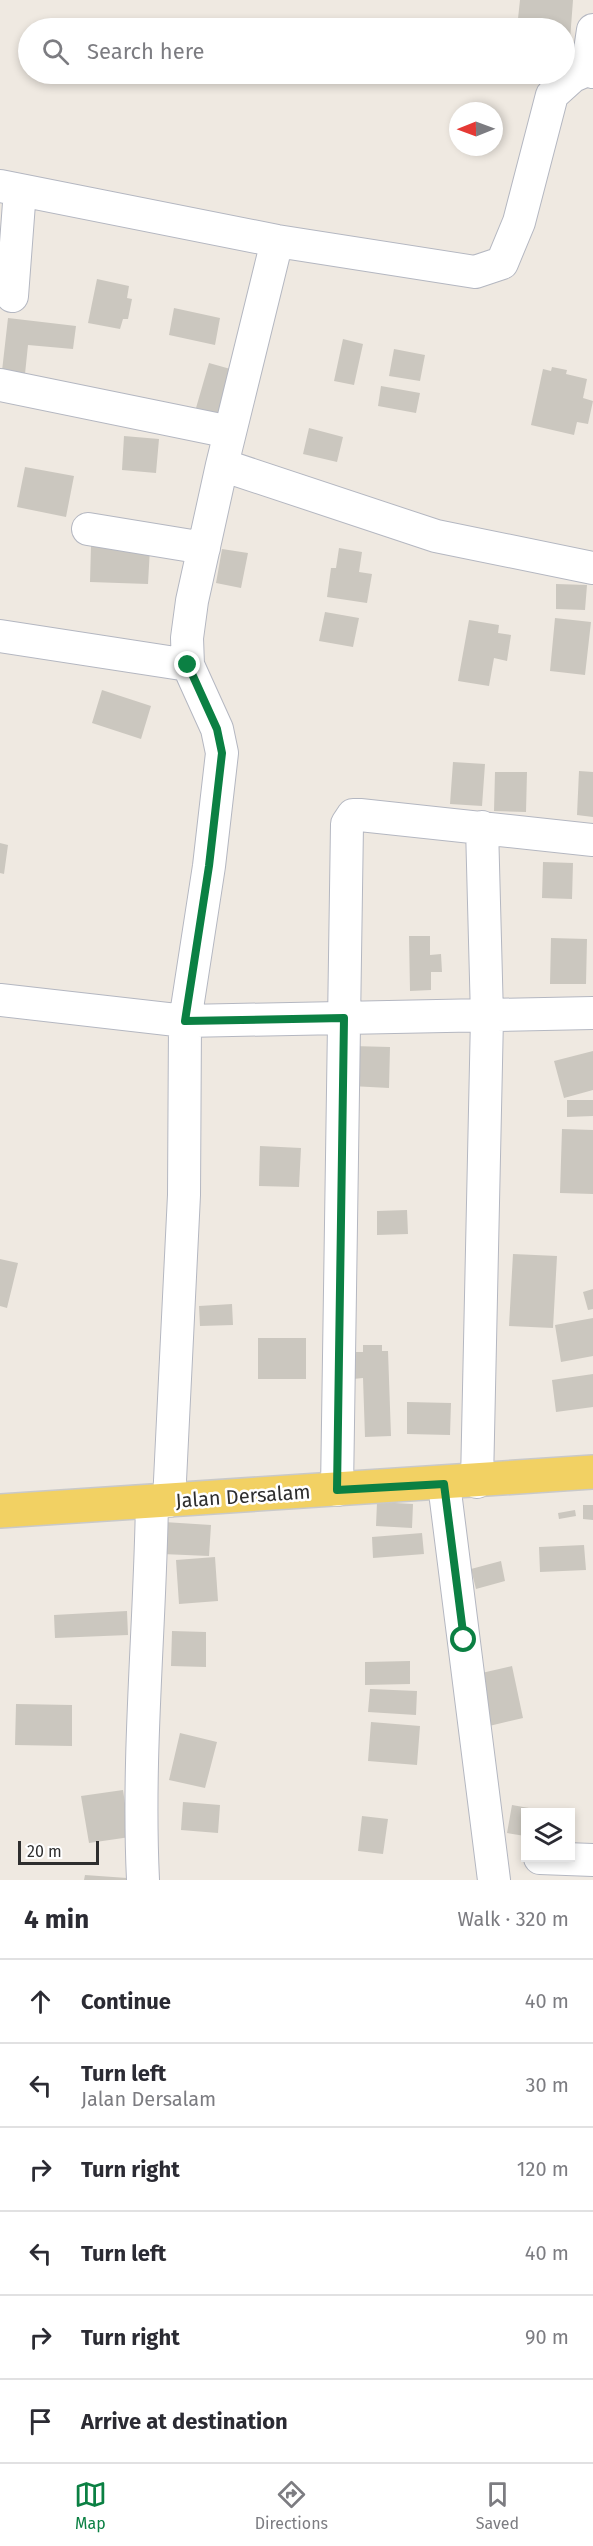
<!DOCTYPE html>
<html lang="en">
<head>
<meta charset="utf-8">
<style>
	:root { --surface:#fff; --page:#f7f7f7; --text:#2b2b33; --muted:#7c7c81; --line:#e1e1e2; --accent:#0b8043 }
	body { margin:0; font-family:"Fira Sans",sans-serif; background:var(--page); color:var(--text) }
	.controls { position:absolute; right:18px; bottom:18px; display:grid; overflow:hidden; border-radius:0px; box-shadow:0 3px 9px #0003 }
	.controls button { width:54px; height:54px; display:grid; place-items:center; padding:0; border:0; border-bottom:2px solid var(--line); background:var(--surface); color:var(--text); font:30px sans-serif }
	.compass { position:absolute; left:449px; top:102px; width:54px; height:54px; border-radius:50%; background:var(--surface); box-shadow:0 3px 9px #0003; rotate:269deg }
	.scale { position:absolute; left:18px; bottom:15px; width:81px; box-sizing:border-box; padding-left:6px; border:3px solid #2e2e2e; border-top:0; font-size:16px; line-height:21px; white-space:nowrap; color:#2e2e2e; -webkit-text-stroke:4px #fff; paint-order:stroke }
	.stop { position:absolute; width:18px; height:18px; margin:-14px; border:4px solid #0b8043; border-radius:50%; background:#fff }
	.stop.end { background:#0b8043; border-color:#fff; box-shadow:0 2px 6px #0008 }
	.list { margin:0; padding:0; list-style:none }
	h2 { display:flex; justify-content:space-between; align-items:center; height:78px; margin:0; padding:0 24px; font-size:26px }
	h2 small { font-size:20px; font-weight:400; color:var(--muted) }
	.list li { display:grid; grid-template-columns:39px 1fr auto; gap:18px; align-items:center; box-sizing:border-box; height:84px; padding:0 24px; border-top:2px solid var(--line) }
	.list b { display:block; font-size:22px; white-space:nowrap }
	.list p { margin:0; font-size:20px; white-space:nowrap; color:var(--muted) }
	.list em { font-size:20px; font-style:normal; color:var(--muted) }
	.icon { flex:none; width:33px; height:33px; fill:none; stroke:currentColor; stroke-width:2; stroke-linecap:round; stroke-linejoin:round }
	.map { position:relative; flex:none; width:593px; height:1880px; overflow:hidden }
	.search { position:absolute; background:var(--surface); box-shadow:0 3px 9px #0003; left:18px; right:18px; top:18px; height:66px; display:flex; align-items:center; gap:15px; box-sizing:border-box; padding:0 21px; border-radius:33px; color:var(--muted); font-size:22px }
	.sheet { height:582px; background:var(--surface) }
	nav { display:flex; justify-content:space-around; align-items:center; box-sizing:border-box; height:84px; border-top:2px solid var(--line); background:var(--surface); font-size:16px; color:var(--muted) }
	nav a { display:grid; justify-items:center; gap:3px }
	nav .on { color:var(--accent) }
	.map>svg:first-child { display:block }
	.building { fill:#cbc7bf }
	.lines { fill:none; stroke-linecap:round; stroke-linejoin:round }
	.minor-casing { stroke:#b4b7c1; stroke-width:34 }
	.primary-casing { stroke:#c9c9c9; stroke-width:36 }
	.minor { stroke:#fff; stroke-width:32 }
	.primary { stroke:#f2d163; stroke-width:33 }
	.route { stroke:#0b8043; stroke-width:8 }
	.labels { text-anchor:middle; stroke-width:5; stroke-linejoin:round; paint-order:stroke }
	.street-label { font-size:20px; fill:#2e2e2e; stroke:#fff }
</style>
</head>
<body>
<div class="map">
<svg width="593" height="1880" viewBox="0 0 593 1880">
	<rect width="100%" height="100%" fill="#efe9e1"/>
	<path class="building" d="M 520,0 L 573,0 L 569,53 L 564,53 L 564,28 L 517,28 Z
		M 97,279 L 129,286 L 127,298 L 132,299 L 128,319 L 123,319 L 120,329 L 88,323 Z
		M 174,308 L 220,318 L 215,345 L 169,335 Z
		M 8,318 L 76,326 L 73,349 L 28,345 L 25,374 L 2,371 Z
		M 343,339 L 363,344 L 354,385 L 334,381 Z
		M 394,349 L 425,355 L 420,381 L 389,376 Z
		M 209,363 L 234,370 L 222,415 L 196,408 Z
		M 552,367 L 567,370 L 566,374 L 587,379 L 583,398 L 593,401 L 588,424 L 577,422 L 574,435 L 531,425 L 543,369 L 551,371 Z
		M 381,386 L 420,393 L 416,413 L 378,406 Z
		M 309,428 L 343,437 L 337,462 L 303,454 Z
		M 124,436 L 159,439 L 156,473 L 122,470 Z
		M 25,467 L 74,476 L 66,517 L 17,507 Z
		M 91,546 L 150,548 L 148,584 L 90,582 Z
		M 339,548 L 362,552 L 359,572 L 372,574 L 367,603 L 327,597 L 331,568 L 336,568 Z
		M 222,549 L 248,553 L 241,588 L 216,583 Z
		M 556,584 L 587,585 L 585,610 L 556,609 Z
		M 325,612 L 359,618 L 353,647 L 319,641 Z
		M 555,618 L 591,622 L 585,675 L 550,671 Z
		M 469,620 L 499,625 L 498,633 L 511,635 L 507,661 L 494,658 L 489,686 L 458,681 Z
		M 102,690 L 151,706 L 141,739 L 92,723 Z
		M 453,762 L 485,764 L 482,806 L 450,804 Z
		M 579,771 L 593,772 L 593,817 L 577,815 Z
		M 495,772 L 527,772 L 526,812 L 494,811 Z
		M 0,843 L 8,845 L 4,874 L 0,873 Z
		M 543,862 L 573,863 L 572,899 L 542,898 Z
		M 409,936 L 430,936 L 430,955 L 441,954 L 442,972 L 431,972 L 431,990 L 410,991 Z
		M 551,938 L 587,939 L 586,984 L 550,984 Z
		M 352,1046 L 390,1047 L 389,1088 L 351,1086 Z
		M 593,1051 L 593,1090 L 564,1098 L 554,1061 Z
		M 567,1100 L 593,1100 L 593,1116 L 567,1117 Z
		M 562,1129 L 593,1130 L 593,1194 L 560,1193 Z
		M 260,1146 L 301,1148 L 299,1187 L 259,1186 Z
		M 407,1210 L 408,1234 L 377,1235 L 377,1211 Z
		M 513,1254 L 557,1256 L 553,1328 L 509,1326 Z
		M 0,1259 L 18,1263 L 7,1308 L 0,1306 Z
		M 593,1289 L 593,1309 L 588,1310 L 583,1292 Z
		M 232,1304 L 233,1325 L 200,1326 L 199,1306 Z
		M 593,1318 L 593,1356 L 561,1362 L 555,1325 Z
		M 258,1338 L 306,1338 L 306,1379 L 258,1379 Z
		M 363,1345 L 382,1345 L 382,1351 L 388,1351 L 391,1436 L 365,1437 L 363,1378 L 353,1379 L 352,1352 L 363,1352 Z
		M 593,1374 L 593,1407 L 556,1412 L 552,1380 Z
		M 407,1402 L 451,1403 L 450,1435 L 407,1434 Z
		M 377,1502 L 413,1504 L 412,1528 L 376,1526 Z
		M 583,1505 L 593,1505 L 593,1520 L 583,1519 Z
		M 575,1510 L 576,1516 L 559,1519 L 558,1513 Z
		M 164,1522 L 211,1525 L 209,1556 L 162,1554 Z
		M 422,1533 L 424,1554 L 373,1558 L 372,1537 Z
		M 584,1545 L 586,1570 L 540,1572 L 539,1547 Z
		M 215,1557 L 218,1601 L 179,1604 L 176,1560 Z
		M 501,1561 L 505,1581 L 476,1589 L 471,1569 Z
		M 127,1611 L 128,1635 L 55,1638 L 54,1615 Z
		M 172,1631 L 206,1632 L 206,1667 L 171,1666 Z
		M 410,1661 L 410,1684 L 365,1685 L 365,1662 Z
		M 512,1666 L 523,1718 L 485,1727 L 473,1675 Z
		M 370,1689 L 417,1691 L 416,1715 L 368,1712 Z
		M 16,1704 L 72,1705 L 72,1746 L 15,1745 Z
		M 371,1722 L 420,1726 L 417,1765 L 368,1761 Z
		M 180,1733 L 217,1742 L 205,1788 L 169,1780 Z
		M 123,1790 L 130,1837 L 89,1843 L 81,1796 Z
		M 183,1802 L 220,1805 L 218,1833 L 181,1830 Z
		M 512,1805 L 546,1811 L 546,1812 L 525,1812 L 525,1836 L 507,1833 Z
		M 362,1816 L 388,1819 L 383,1854 L 358,1851 Z
		M 85,1875 L 127,1878 L 127,1880 L 84,1880 Z"/>
	<g class="lines">
		<g class="minor-casing">
			<path id="minor" d="M 587,70 L 593,30
				M 0,186 L 277,241 L 475,272 L 502,263 L 519,222 L 552,95 L 573,76 L 587,70 L 593,72
				M 12,296 L 20,190
				M 0,385 L 230,432
				M 222,465 L 436,536 L 593,568
				M 88,529 L 204,548
				M 0,636 L 188,665
				M 0,1000 L 185,1021 L 593,1013
				M 477,1482 L 487,1017 L 482,827
				M 444,1484 L 494,1880
				M 337,1490 L 347,824 L 353,815 L 360,815 L 593,840
				M 169,1501 L 184,1195 L 185,1021 L 209,866 L 222,753 L 217,729 L 188,665 L 187,638 L 192,601 L 222,465 L 277,241
				M 540,1858 L 593,1860
				M 143,1880 C 137,1754 150,1628 152,1502"/>
		</g>
		<g class="primary-casing">
			<path id="primary" d="M 0,1511 L 593,1472"/>
		</g>
		<use href="#minor" class="minor"/>
		<use href="#primary" class="primary"/>
	</g>
	<g class="lines">
		<path class="route" d="M 188,665 L 217,729 L 222,753 L 209,866 L 185,1021 L 344,1018 L 337,1490 L 444,1484 L 464,1640"/>
	</g>
	<g class="labels">
		<g class="street-label">
			<text transform="translate(243 1496) rotate(-4)" y="7">Jalan Dersalam</text>
		</g>
	</g>
</svg>
<div class="controls">
<button><svg class="icon" aria-label="layers" viewBox="0 0 24 24"><path d="M12 4l9 5-9 5-9-5zM3 14l9 5 9-5"/></svg></button>
</div>
<svg class="compass" viewBox="-18 -18 36 36"><path d="M0-13l5 13h-10z" fill="#e53935"/><path d="M0 13l5-13h-10z" fill="#7c7c81"/></svg>
<div class="scale">20 m</div>
<div class="stop" style="left:464px;top:1640px"></div>
<div class="stop end" style="left:188px;top:665px"></div>
<div class="search"><svg class="icon" aria-label="search" viewBox="0 0 24 24"><circle cx="10" cy="10" r="6"/><path d="M15 15l6 6"/></svg>Search here</div>
</div>
<section class="sheet">
<h2>4 min<small>Walk · 320 m</small></h2>
<ul class="list">
<li><svg class="icon" aria-label="ahead" viewBox="0 0 24 24"><path d="M12 20V5M6 11l6-6 6 6"/></svg><div><b>Continue</b></div><em>40 m</em></li>
<li><svg class="icon" aria-label="left" viewBox="0 0 24 24"><path d="M17 20v-9H6M10 6l-5 5 5 5"/></svg><div><b>Turn left</b><p>Jalan Dersalam</p></div><em>30 m</em></li>
<li><svg class="icon" aria-label="right" viewBox="0 0 24 24"><path d="M7 20v-9h11M14 6l5 5-5 5"/></svg><div><b>Turn right</b></div><em>120 m</em></li>
<li><svg class="icon" aria-label="left" viewBox="0 0 24 24"><path d="M17 20v-9H6M10 6l-5 5 5 5"/></svg><div><b>Turn left</b></div><em>40 m</em></li>
<li><svg class="icon" aria-label="right" viewBox="0 0 24 24"><path d="M7 20v-9h11M14 6l5 5-5 5"/></svg><div><b>Turn right</b></div><em>90 m</em></li>
<li><svg class="icon" aria-label="arrive" viewBox="0 0 24 24"><path d="M6 21V4h12l-3 4 3 4H6"/></svg><div><b>Arrive at destination</b></div></li>
</ul>
</section>
<nav>
<a class="on"><svg class="icon" aria-label="map" viewBox="0 0 24 24"><path d="M3 6l6-2 6 2 6-2v14l-6 2-6-2-6 2zM9 4v14M15 6v14"/></svg>Map</a>
<a><svg class="icon" aria-label="directions" viewBox="0 0 24 24"><path d="M12 3l9 9-9 9-9-9zM9 14v-3h6M13 9l2 2-2 2"/></svg>Directions</a>
<a><svg class="icon" aria-label="saved" viewBox="0 0 24 24"><path d="M7 4h10v16l-5-4-5 4z"/></svg>Saved</a>
</nav>
</body>
</html>
